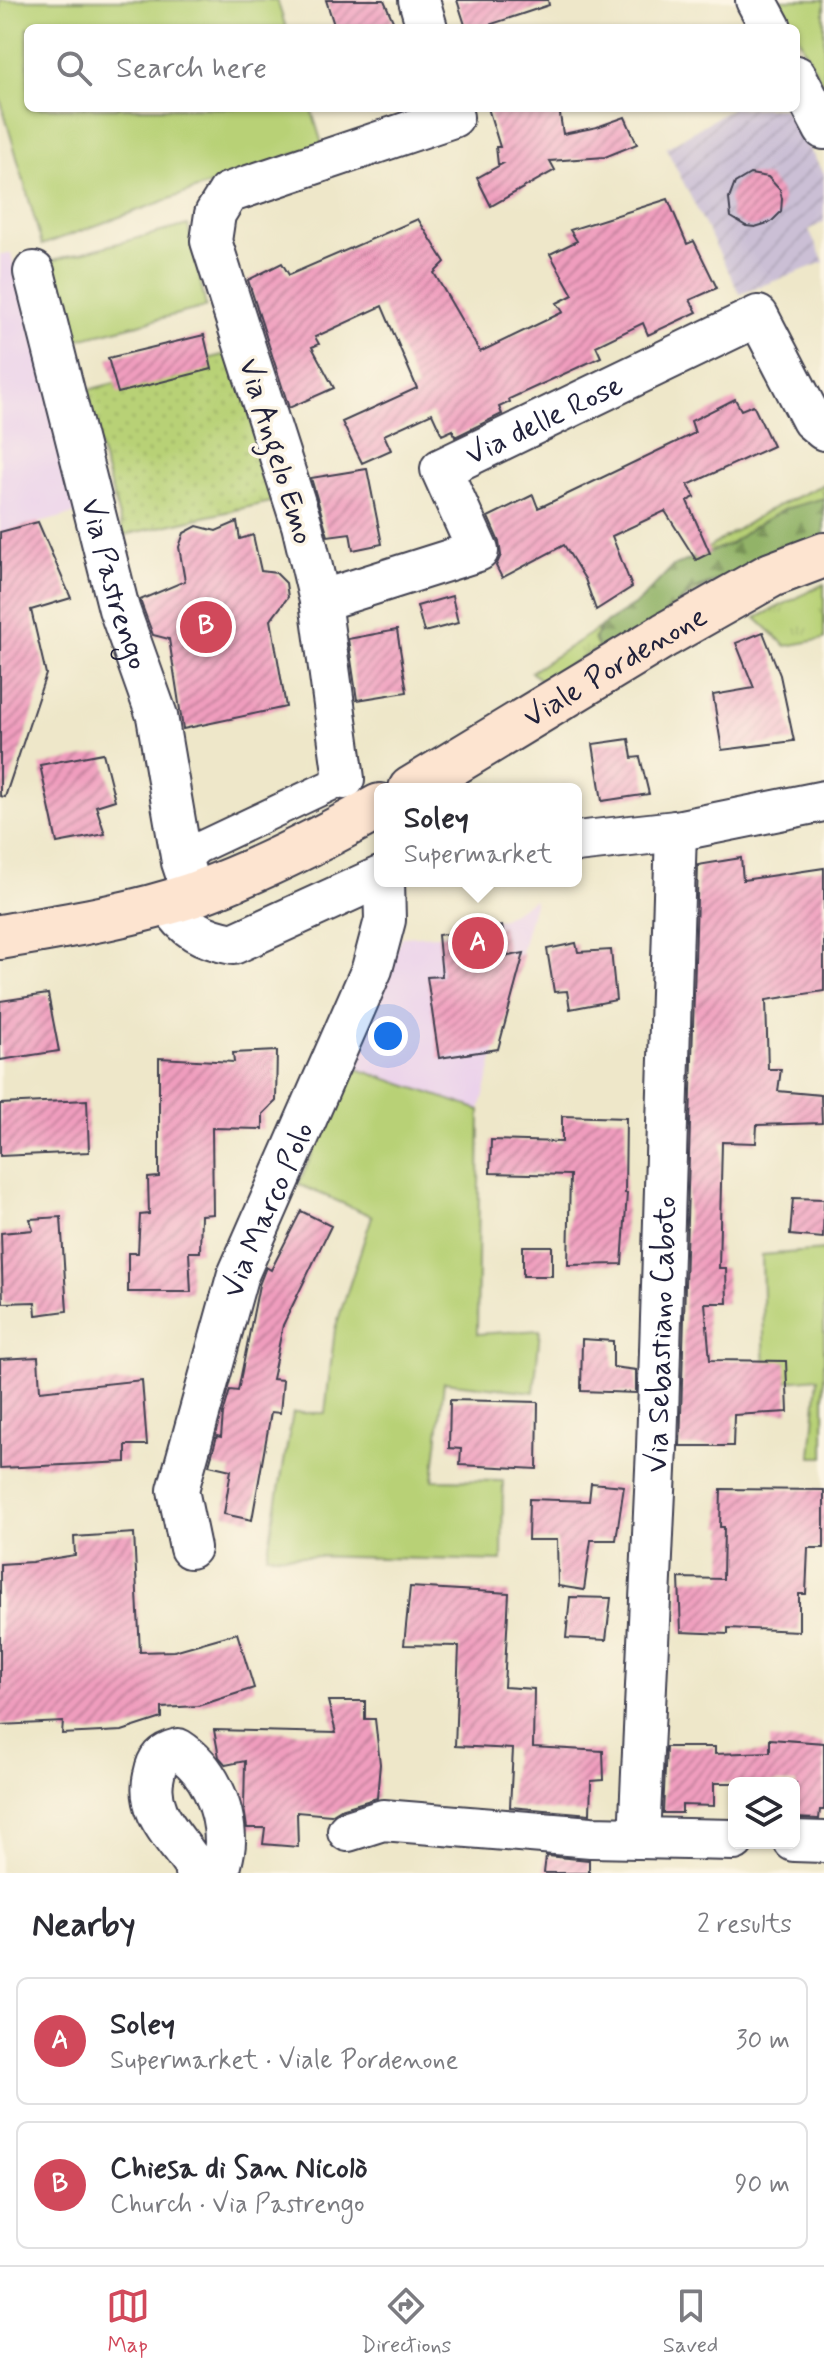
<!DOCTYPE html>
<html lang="en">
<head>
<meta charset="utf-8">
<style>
	:root { --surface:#fff; --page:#f2f2f3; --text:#2b2b33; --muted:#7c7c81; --line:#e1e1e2; --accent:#d1495b }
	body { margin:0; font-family:Mynerve,sans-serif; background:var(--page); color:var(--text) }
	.controls { position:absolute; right:24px; bottom:24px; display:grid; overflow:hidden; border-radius:12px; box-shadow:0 2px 6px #0004 }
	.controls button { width:72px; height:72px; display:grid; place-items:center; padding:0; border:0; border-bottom:2px solid var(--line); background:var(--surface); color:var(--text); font:40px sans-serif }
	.you { position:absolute; left:388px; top:1036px; width:28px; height:28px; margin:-20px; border:6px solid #fff; border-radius:50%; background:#1a73e8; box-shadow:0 0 0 12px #1a73e833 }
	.badge { display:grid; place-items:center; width:52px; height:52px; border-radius:50%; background:var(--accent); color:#fff; font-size:26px; font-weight:700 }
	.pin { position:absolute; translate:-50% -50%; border:4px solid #fff; box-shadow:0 2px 8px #0006 }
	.popup { position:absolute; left:374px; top:783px; width:208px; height:104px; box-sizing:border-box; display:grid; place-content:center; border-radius:12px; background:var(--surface); filter:drop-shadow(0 2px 6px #0005); font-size:26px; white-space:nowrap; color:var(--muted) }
	.popup b { font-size:30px; color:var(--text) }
	.popup::after { content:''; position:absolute; left:50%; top:100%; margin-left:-16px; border:16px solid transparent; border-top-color:var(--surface) }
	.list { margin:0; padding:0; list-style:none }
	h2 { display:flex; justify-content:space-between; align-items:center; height:104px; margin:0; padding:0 32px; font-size:34px }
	h2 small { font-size:26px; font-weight:400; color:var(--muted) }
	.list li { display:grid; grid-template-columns:52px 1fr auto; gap:24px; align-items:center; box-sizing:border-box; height:128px; margin:0 16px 16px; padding:0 16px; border:2px solid var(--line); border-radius:12px }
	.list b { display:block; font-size:30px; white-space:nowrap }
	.list p { margin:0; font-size:26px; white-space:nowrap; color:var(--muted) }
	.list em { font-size:26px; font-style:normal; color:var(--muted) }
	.icon { flex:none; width:44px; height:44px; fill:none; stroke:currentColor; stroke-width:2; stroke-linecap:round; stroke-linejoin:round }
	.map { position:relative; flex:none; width:824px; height:1873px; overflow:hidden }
	.search { position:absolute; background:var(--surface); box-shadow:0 2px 6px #0004; left:24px; right:24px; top:24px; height:88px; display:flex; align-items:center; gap:20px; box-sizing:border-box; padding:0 28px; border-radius:12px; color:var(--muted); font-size:30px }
	.sheet { height:392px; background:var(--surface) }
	nav { display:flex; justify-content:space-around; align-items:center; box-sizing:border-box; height:112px; border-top:2px solid var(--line); background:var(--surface); font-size:22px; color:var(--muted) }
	nav a { display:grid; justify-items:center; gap:4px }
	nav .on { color:var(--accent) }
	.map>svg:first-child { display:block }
	.built { fill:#ebd1eb }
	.industrial { fill:url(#industrial-furrows) }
	.grass { fill:url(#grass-tufts); stroke:#6d7a58; stroke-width:2 }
	.forest { fill:url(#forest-firs); stroke:#5a6a51; stroke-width:2 }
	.park { fill:url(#park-dots); stroke:#6d7a58; stroke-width:2 }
	.garden { fill:#b8d176; stroke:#6d7a58; stroke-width:2 }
	.building { fill:url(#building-hatch) }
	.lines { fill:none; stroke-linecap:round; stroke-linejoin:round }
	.pedestrian-casing { stroke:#414050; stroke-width:34 }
	.minor-casing { stroke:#414050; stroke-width:44 }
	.secondary-casing { stroke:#414050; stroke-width:48 }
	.pedestrian { stroke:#fff; stroke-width:30 }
	.minor { stroke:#fff; stroke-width:40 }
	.secondary { stroke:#fde4d0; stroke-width:44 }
	.labels { text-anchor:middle; stroke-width:7; stroke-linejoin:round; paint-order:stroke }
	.street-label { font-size:30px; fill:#22223b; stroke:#fcf5e5 }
</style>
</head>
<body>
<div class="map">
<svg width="824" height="1873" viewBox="0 0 824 1873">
	<defs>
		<pattern id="industrial-furrows" width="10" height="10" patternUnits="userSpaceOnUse" patternTransform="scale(2)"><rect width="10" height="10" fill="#cbbfd5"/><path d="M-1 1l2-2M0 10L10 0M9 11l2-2" fill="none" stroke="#aea4b8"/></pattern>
		<pattern id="grass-tufts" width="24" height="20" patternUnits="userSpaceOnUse" patternTransform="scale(2)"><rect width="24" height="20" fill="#b8d176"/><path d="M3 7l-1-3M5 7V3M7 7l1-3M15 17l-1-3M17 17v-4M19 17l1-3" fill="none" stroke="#9eb367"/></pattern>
		<pattern id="forest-firs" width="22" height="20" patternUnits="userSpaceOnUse" patternTransform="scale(2)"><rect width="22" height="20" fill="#92b367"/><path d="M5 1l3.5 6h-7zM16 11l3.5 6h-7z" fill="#779156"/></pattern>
		<pattern id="park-dots" width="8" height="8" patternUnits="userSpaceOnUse" patternTransform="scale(2)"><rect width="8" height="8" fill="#b8d176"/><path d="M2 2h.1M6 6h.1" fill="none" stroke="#9eb367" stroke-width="1.8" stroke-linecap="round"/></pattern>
		<pattern id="building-hatch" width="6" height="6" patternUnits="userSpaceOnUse" patternTransform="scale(2)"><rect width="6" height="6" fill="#f09dbe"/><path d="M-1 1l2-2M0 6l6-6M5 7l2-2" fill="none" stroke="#c2809c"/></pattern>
	</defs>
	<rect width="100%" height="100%" fill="#fcf5e5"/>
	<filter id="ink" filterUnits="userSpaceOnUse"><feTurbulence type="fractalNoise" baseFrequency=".0125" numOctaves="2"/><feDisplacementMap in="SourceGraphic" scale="16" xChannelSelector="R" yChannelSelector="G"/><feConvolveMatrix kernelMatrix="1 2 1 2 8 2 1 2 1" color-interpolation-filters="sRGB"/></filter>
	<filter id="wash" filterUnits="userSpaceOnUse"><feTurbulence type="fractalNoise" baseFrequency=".006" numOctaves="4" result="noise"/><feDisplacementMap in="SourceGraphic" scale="32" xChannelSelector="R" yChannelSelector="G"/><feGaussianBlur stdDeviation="1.8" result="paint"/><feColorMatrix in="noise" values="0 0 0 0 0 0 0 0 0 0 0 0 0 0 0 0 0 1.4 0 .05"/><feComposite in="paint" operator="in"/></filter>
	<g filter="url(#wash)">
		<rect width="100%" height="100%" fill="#eee7c9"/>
		<path class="built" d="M 0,254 L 11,254 L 82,512 L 0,533 Z
			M 535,899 L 480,1110 L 354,1068 L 401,937 L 438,935 L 480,923 L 501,919 Z"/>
		<path class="industrial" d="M 732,108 L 784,108 L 824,173 L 824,222 L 809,230 L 824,262 L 740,294 L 666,148 Z"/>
		<path class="grass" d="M 824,484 L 824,530 L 750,562 L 541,681 L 531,672 L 639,602 L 700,553 L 767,511 Z
			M 824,584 L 824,639 L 786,646 L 756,618 Z"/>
		<path class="forest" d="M 824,498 L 824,538 L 691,591 L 648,631 L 600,651 L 594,639 L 601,626 L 639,602 L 673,566 L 730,544 L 755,526 L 785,509 Z"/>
		<path class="park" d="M 234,352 L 275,501 L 124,535 L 84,391 Z"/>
		<path class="garden" d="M 0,0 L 277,0 L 286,28 L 28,28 L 28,108 L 311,108 L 322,144 L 42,245 L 0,98 Z
			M 779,0 L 824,0 L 824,87 L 796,33 L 796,28 L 794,28 Z
			M 188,225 L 206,307 L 75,340 L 50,261 Z
			M 354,1068 L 480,1110 L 477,1334 L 540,1330 L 534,1392 L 444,1382 L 433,1480 L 503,1481 L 502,1561 L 267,1555 L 293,1413 L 325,1413 L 335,1329 L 372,1216 L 298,1184 Z
			M 824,1250 L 824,1457 L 811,1457 L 818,1378 L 765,1383 L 762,1255 Z"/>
		<g id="blocks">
			<path class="building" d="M 326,0 L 384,0 L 396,28 L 335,28 Z
				M 457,0 L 548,0 L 549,5 L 480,28 L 466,28 Z
				M 488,108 L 559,108 L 563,134 L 597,127 L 625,117 L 637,144 L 605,157 L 550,161 L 555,170 L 491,206 L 477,178 L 502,164 L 498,164 L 496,147 L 500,147 Z
				M 750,174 L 768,177 L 780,190 L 782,199 L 781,212 L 771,222 L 755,227 L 746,226 L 731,217 L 729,199 L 735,183 Z
				M 668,199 L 687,244 L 694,241 L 717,288 L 690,300 L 697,312 L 648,335 L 643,323 L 596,346 L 601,357 L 509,399 L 510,402 L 499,407 L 502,414 L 455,437 L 453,430 L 442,435 L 432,413 L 384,435 L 391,450 L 362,463 L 342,422 L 417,388 L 382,306 L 315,337 L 319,344 L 312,347 L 334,388 L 289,408 L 248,280 L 282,263 L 289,275 L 418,219 L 445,262 L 434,273 L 480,352 L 563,312 L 557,303 L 573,295 L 550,254 L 577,241 L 570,230 Z
				M 204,335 L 212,369 L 118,393 L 108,358 Z
				M 735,399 L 741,410 L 753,405 L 773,446 L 688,485 L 695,497 L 687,501 L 710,553 L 696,560 L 665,511 L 612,536 L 632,587 L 596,610 L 585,579 L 564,545 L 502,578 L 496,566 L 501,555 L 499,542 L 488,517 L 533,495 L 538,508 L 545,505 L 695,433 L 691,421 Z
				M 367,469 L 382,544 L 353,550 L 350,533 L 328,536 L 311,478 Z
				M 38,522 L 71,598 L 31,610 L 46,674 L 5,797 L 0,796 L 0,532 Z
				M 237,522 L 240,539 L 253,535 L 261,571 L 276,573 L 286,583 L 288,597 L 271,620 L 286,707 L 183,729 L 169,639 L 153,635 L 140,600 L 185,581 L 179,547 L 184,533 L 197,526 L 216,531 Z
				M 452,596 L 458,623 L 424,632 L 417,606 Z
				M 397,630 L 407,692 L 357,700 L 348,639 Z
				M 763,632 L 780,675 L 794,741 L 722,750 L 713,695 L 754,688 L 736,643 Z
				M 629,739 L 632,758 L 640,757 L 649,794 L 602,801 L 593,744 Z
				M 103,753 L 115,800 L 96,806 L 105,834 L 57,843 L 40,765 Z
				M 741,858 L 743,880 L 824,868 L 824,991 L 766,1000 L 768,1069 L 781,1069 L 778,1091 L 821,1095 L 822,1123 L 757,1125 L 756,1143 L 722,1142 L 719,1268 L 726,1268 L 727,1303 L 705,1303 L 710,1360 L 786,1361 L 788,1412 L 734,1415 L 733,1446 L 680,1446 L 698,865 Z
				M 502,926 L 508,956 L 524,953 L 498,1049 L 439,1058 L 427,977 L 442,976 L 438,935 Z
				M 576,943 L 578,952 L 611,950 L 616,1000 L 570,1009 L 567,991 L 554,992 L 547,949 Z
				M 48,994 L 59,1051 L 0,1060 L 0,1001 Z
				M 277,1051 L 276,1101 L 263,1114 L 263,1129 L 212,1128 L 213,1214 L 201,1215 L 200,1252 L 189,1252 L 191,1292 L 128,1292 L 128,1253 L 138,1253 L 140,1215 L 149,1214 L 148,1178 L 159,1177 L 159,1058 L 234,1062 L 233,1053 Z
				M 87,1100 L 89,1152 L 0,1156 L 0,1104 Z
				M 562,1116 L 626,1118 L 625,1193 L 627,1193 L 622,1264 L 568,1265 L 570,1175 L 490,1173 L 491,1140 L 562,1142 Z
				M 793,1198 L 824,1199 L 823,1238 L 790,1235 Z
				M 301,1211 L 331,1226 L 283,1325 L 272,1379 L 283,1380 L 280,1413 L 271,1412 L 252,1520 L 224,1514 L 231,1470 L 209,1465 L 217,1436 L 221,1437 L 223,1414 L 230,1390 L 238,1391 L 259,1285 L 266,1267 L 271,1270 Z
				M 61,1217 L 67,1311 L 36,1315 L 35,1302 L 3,1303 L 1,1233 L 33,1230 L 30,1219 Z
				M 523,1246 L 552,1246 L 552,1276 L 523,1276 Z
				M 582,1339 L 613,1341 L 613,1367 L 636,1370 L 636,1393 L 581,1391 Z
				M 38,1357 L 40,1391 L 142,1380 L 147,1445 L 126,1445 L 126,1462 L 0,1468 L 0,1359 Z
				M 450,1400 L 538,1402 L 537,1469 L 460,1465 L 461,1449 L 449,1448 Z
				M 591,1483 L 624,1486 L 616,1540 L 591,1540 L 584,1590 L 558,1586 L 557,1540 L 528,1540 L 529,1499 L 589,1501 Z
				M 721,1489 L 824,1490 L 824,1548 L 808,1548 L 806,1594 L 799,1594 L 799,1631 L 728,1628 L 728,1634 L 681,1632 L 679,1578 L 723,1579 L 724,1527 L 720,1527 Z
				M 134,1533 L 140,1652 L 174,1651 L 237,1633 L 254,1688 L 198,1706 L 162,1708 L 162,1718 L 122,1731 L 62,1734 L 63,1722 L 0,1725 L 0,1564 L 32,1562 L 75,1555 L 74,1537 Z
				M 410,1587 L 509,1593 L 504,1687 L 534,1689 L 533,1747 L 603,1751 L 604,1780 L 591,1781 L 590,1814 L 510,1807 L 513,1749 L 455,1746 L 459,1646 L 404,1645 Z
				M 570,1597 L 611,1598 L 606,1640 L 566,1638 Z
				M 328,1701 L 365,1701 L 365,1719 L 375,1719 L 380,1764 L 377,1798 L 341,1809 L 331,1815 L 297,1812 L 298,1847 L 263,1844 L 265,1828 L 247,1828 L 244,1808 L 245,1761 L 226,1765 L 219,1757 L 214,1730 L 336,1733 Z
				M 770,1739 L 824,1743 L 824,1810 L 820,1810 L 819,1819 L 794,1818 L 796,1783 L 714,1783 L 714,1806 L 682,1805 L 682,1813 L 663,1813 L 666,1747 L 715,1747 L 715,1754 L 770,1752 Z
				M 546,1856 L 589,1860 L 589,1873 L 544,1873 Z"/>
		</g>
	</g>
	<g filter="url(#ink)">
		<use href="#blocks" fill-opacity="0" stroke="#414050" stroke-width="2"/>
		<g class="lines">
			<g class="pedestrian-casing">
				<path id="pedestrian" d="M 182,862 L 198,848 L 344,779"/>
			</g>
			<g class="minor-casing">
				<g id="minor">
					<path d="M 419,0 L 427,28"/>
					<path d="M 756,0 L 771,28"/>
					<path d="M 796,76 L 824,129"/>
					<path id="s1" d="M 34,272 L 119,609 L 157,716 L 182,862 L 193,895"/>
					<path id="s2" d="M 320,601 L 478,551 L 441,469 L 758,316 L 812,420 L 824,430"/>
					<path d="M 344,779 L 320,601 L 302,525 L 211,241 L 215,214 L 228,193 L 453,117 L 450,108"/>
					<path d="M 576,842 L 676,831 L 824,801"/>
					<path d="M 168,902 C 186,930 202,938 233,944 L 380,877"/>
					<path id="s3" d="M 190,1548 L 178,1490 L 237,1277 L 372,969 L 385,920 L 384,881"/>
					<path d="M 348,1831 L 383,1820 L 591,1837 L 734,1840"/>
					<path id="s4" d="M 639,1838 L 657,1448 L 676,831"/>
					<path d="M 794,1841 L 824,1842"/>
					<path d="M 195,1873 L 194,1866 C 175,1836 145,1813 154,1775 C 157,1759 162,1753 178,1749 C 208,1768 225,1806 225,1842 C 225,1852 221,1863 219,1873"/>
				</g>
			</g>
			<g class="secondary-casing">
				<g id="secondary">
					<path id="s5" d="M 411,789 L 665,635 L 771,575 L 824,555"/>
					<path d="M 0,937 C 64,926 130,916 192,895 C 257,872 320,840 380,806"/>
				</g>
			</g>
			<use href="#pedestrian" class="pedestrian"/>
			<use href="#minor" class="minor"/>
			<use href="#secondary" class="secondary"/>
		</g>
	</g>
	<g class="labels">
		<g class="street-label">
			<text dy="10" stroke="none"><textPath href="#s2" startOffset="370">Via delle Rose</textPath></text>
			<text transform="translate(277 451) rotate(73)" y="10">Via Angelo Emo</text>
			<text dy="10" stroke="none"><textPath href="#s1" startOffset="322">Via Pastrengo</textPath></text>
			<text dy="10" stroke="none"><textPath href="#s5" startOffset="238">Viale Pordenone</textPath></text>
			<text dy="10" stroke="none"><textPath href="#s3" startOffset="354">Via Marco Polo</textPath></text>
			<text dy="10" stroke="none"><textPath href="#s4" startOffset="504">Via Sebastiano Caboto</textPath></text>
		</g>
	</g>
</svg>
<div class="controls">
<button><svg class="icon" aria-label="layers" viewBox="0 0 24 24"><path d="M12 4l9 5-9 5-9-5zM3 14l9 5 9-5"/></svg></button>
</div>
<div class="you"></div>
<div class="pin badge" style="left:478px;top:943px">A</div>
<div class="popup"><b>Soley</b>Supermarket</div>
<div class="pin badge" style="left:206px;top:627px">B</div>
<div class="search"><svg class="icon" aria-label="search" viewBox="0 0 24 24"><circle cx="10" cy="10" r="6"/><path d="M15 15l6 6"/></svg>Search here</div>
</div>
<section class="sheet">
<h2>Nearby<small>2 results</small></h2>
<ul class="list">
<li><span class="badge">A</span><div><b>Soley</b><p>Supermarket · Viale Pordenone</p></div><em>30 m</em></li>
<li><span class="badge">B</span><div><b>Chiesa di San Nicolò</b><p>Church · Via Pastrengo</p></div><em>90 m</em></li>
</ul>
</section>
<nav>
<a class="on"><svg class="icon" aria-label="map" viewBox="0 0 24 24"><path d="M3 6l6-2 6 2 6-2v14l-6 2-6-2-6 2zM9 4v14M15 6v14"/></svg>Map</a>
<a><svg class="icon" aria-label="directions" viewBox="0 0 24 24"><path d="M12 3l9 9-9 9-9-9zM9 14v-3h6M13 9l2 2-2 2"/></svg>Directions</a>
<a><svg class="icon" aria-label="saved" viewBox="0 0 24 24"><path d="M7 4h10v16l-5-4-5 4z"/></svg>Saved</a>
</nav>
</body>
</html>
